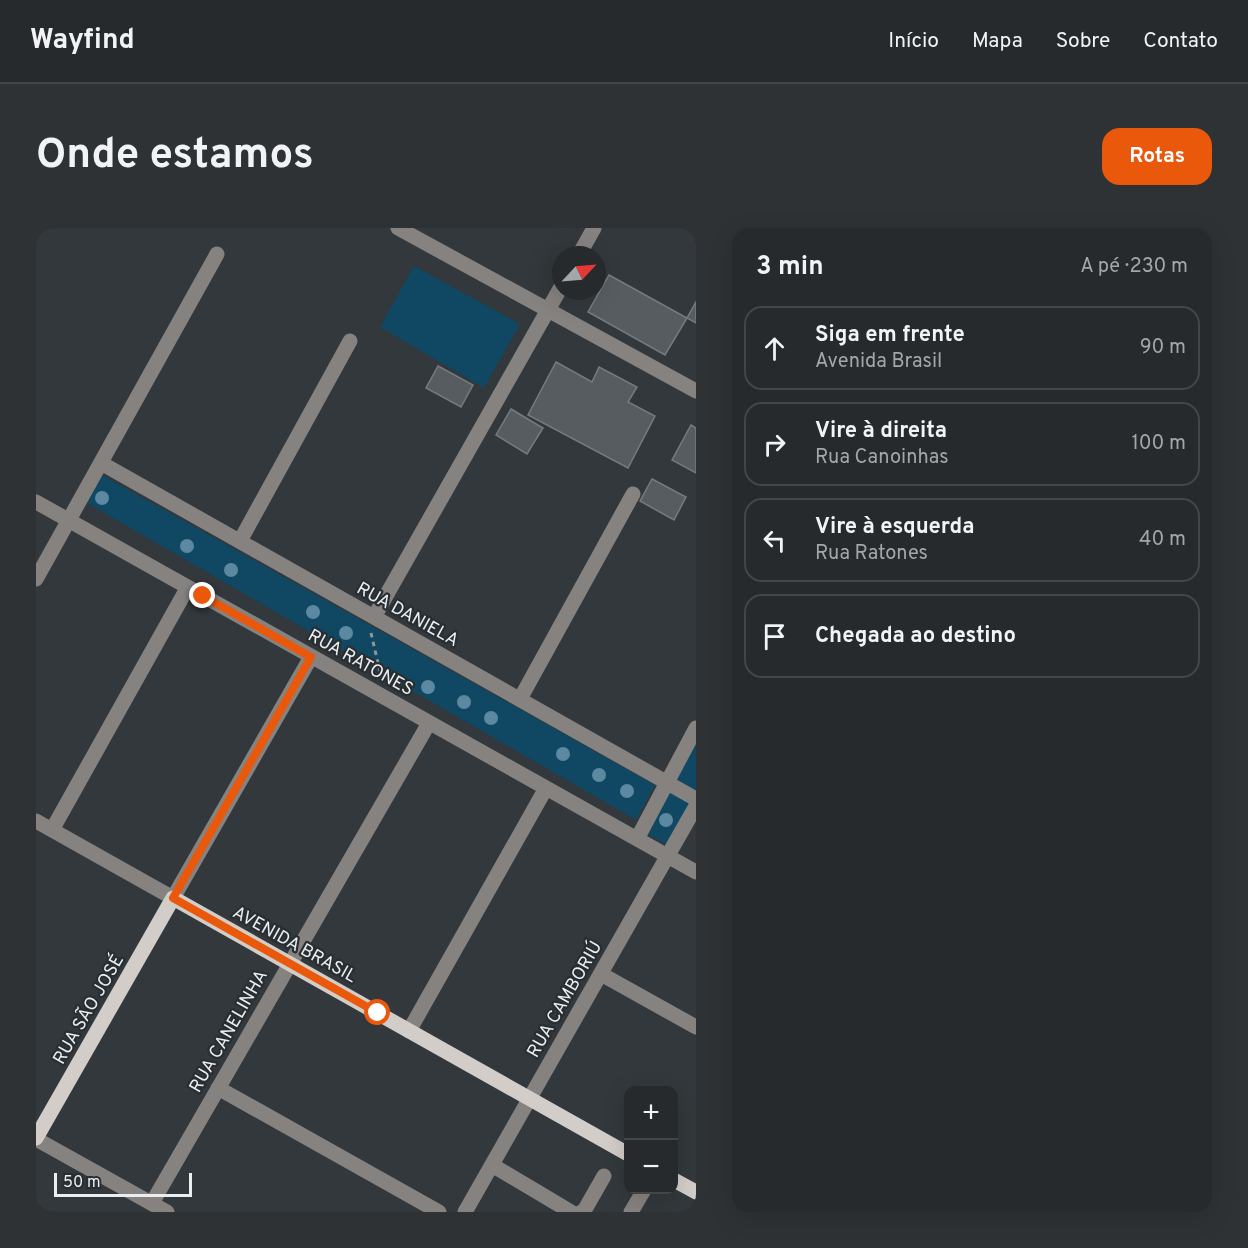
<!DOCTYPE html>
<html lang="pt">
<head>
<meta charset="utf-8">
<style>
	:root { --surface:#262a2c; --page:#2e3234; --text:#f1f3f6; --muted:#a4a7a9; --line:#424648; --accent:#ea580c }
	body { margin:0; font-family:Overpass,sans-serif; background:var(--page); color:var(--text) }
	.controls { position:absolute; right:18px; bottom:18px; display:grid; overflow:hidden; border-radius:12px; box-shadow:0 6px 24px #0002 }
	.controls button { width:54px; height:54px; display:grid; place-items:center; padding:0; border:0; border-bottom:2px solid var(--line); background:var(--surface); color:var(--text); font:30px sans-serif }
	.compass { position:absolute; left:516px; top:18px; width:54px; height:54px; border-radius:50%; background:var(--surface); box-shadow:0 6px 24px #0002; rotate:64deg }
	.scale { position:absolute; left:18px; bottom:15px; width:138px; box-sizing:border-box; padding-left:6px; border:3px solid #ebeef0; border-top:0; font-size:16px; line-height:21px; white-space:nowrap; color:#ebeef0; -webkit-text-stroke:4px #282e31; paint-order:stroke }
	.stop { position:absolute; width:18px; height:18px; margin:-14px; border:4px solid #ea580c; border-radius:50%; background:#fff }
	.stop.end { background:#ea580c; border-color:#fff; box-shadow:0 2px 6px #0008 }
	.list { margin:0; padding:0; list-style:none }
	h2 { display:flex; justify-content:space-between; align-items:center; height:78px; margin:0; padding:0 24px; font-size:26px }
	h2 small { font-size:20px; font-weight:400; color:var(--muted) }
	.list li { display:grid; grid-template-columns:39px 1fr auto; gap:18px; align-items:center; box-sizing:border-box; height:84px; margin:0 12px 12px; padding:0 12px; border:2px solid var(--line); border-radius:18px }
	.list b { display:block; font-size:22px; white-space:nowrap }
	.list p { margin:0; font-size:20px; white-space:nowrap; color:var(--muted) }
	.list em { font-size:20px; font-style:normal; color:var(--muted) }
	.icon { flex:none; width:33px; height:33px; fill:none; stroke:currentColor; stroke-width:2; stroke-linecap:round; stroke-linejoin:round }
	.map { position:relative; flex:none; width:660px; height:984px; overflow:hidden; border-radius:18px }
	header { display:flex; align-items:center; gap:36px; box-sizing:border-box; height:84px; padding:0 30px; background:var(--surface); border-bottom:2px solid var(--line) }
	header strong { font-size:28px }
	nav { display:flex; gap:33px; margin-inline-start:auto; font-size:21px }
	.intro { display:flex; align-items:center; justify-content:space-between; box-sizing:border-box; height:144px; padding:0 36px }
	h1 { margin:0; font-size:42px }
	.button { padding:15px 27px; border-radius:18px; background:var(--accent); color:#fff; font-size:21px; font-weight:700 }
	main { display:flex; gap:36px; padding:0 36px }
	aside { flex:1; background:var(--surface); border-radius:18px; box-shadow:0 6px 24px #0002 }
	.map>svg:first-child { display:block }
	.green { fill:#104863 }
	.building { fill:#565c60; stroke:#757b7f; stroke-width:1.5 }
	.lines { fill:none; stroke-linecap:round; stroke-linejoin:round }
	.path { stroke:#909597; stroke-width:3; stroke-dasharray:4.5 4.5; stroke-linecap:butt }
	.minor { stroke:#858280; stroke-width:15 }
	.major { stroke:#d2cdc9; stroke-width:15 }
	.tree { fill:#5c88a1 }
	.route { stroke:#ea580c; stroke-width:8 }
	.labels { text-anchor:middle; stroke-width:4.5; stroke-linejoin:round; paint-order:stroke }
	.street-label { font-size:18px; fill:#ebeef0; stroke:#282e31 }
</style>
</head>
<body>
<header>
<strong>Wayfind</strong>
<nav><a>Início</a><a>Mapa</a><a>Sobre</a><a>Contato</a></nav>
</header>
<div class="intro"><h1>Onde estamos</h1><a class="button">Rotas</a></div>
<main>
<div class="map">
<svg width="660" height="984" viewBox="0 0 660 984">
	<rect width="100%" height="100%" fill="#32383b"/>
	<path class="green" d="M 378,38 L 484,96 L 448,160 L 344,99 Z
		M 66,247 L 619,557 L 600,592 L 51,275 Z
		M 660,513 L 660,565 L 637,553 Z
		M 633,560 L 658,574 L 634,618 L 609,605 Z"/>
	<path class="building" d="M 573,47 L 651,90 L 629,127 L 552,84 Z
		M 660,74 L 660,95 L 651,90 Z
		M 520,134 L 556,154 L 563,139 L 601,159 L 592,174 L 619,188 L 592,240 L 492,187 Z
		M 402,138 L 437,157 L 425,179 L 390,160 Z
		M 475,181 L 507,200 L 491,226 L 460,207 Z
		M 655,197 L 660,200 L 660,245 L 636,232 Z
		M 616,251 L 650,269 L 638,292 L 604,273 Z"/>
	<g class="lines">
		<path class="path" d="M 335,405 L 345,448"/>
		<path class="minor" d="M 362,0 L 660,163
			M 543,27 L 558,0
			M 65,235 L 660,571
			M 0,274 L 660,644
			M 204,313 L 314,113
			M 0,351 L 181,26
			M 338,389 L 525,59
			M 484,471 L 597,266
			M 0,593 L 137,670 L 275,429
			M 16,602 L 148,366 L 156,362
			M 601,611 L 660,500
			M 565,746 L 660,799
			M 373,803 L 510,560
			M 182,860 L 403,984
			M 0,911 L 131,984
			M 456,937 L 535,984
			M 116,975 L 393,495
			M 429,984 L 660,578
			M 545,984 L 548,983 L 568,948
			M 595,984 L 608,962"/>
		<path class="major" d="M 0,910 L 137,670 L 592,926
			M 638,952 L 660,964"/>
	</g>
	<g class="tree">
		<circle cx="66" cy="270" r="7"/>
		<circle cx="151" cy="318" r="7"/>
		<circle cx="195" cy="342" r="7"/>
		<circle cx="277" cy="384" r="7"/>
		<circle cx="310" cy="405" r="7"/>
		<circle cx="392" cy="459" r="7"/>
		<circle cx="428" cy="474" r="7"/>
		<circle cx="455" cy="490" r="7"/>
		<circle cx="527" cy="526" r="7"/>
		<circle cx="563" cy="547" r="7"/>
		<circle cx="591" cy="563" r="7"/>
		<circle cx="630" cy="592" r="7"/>
	</g>
	<g class="lines">
		<path class="route" d="M 167,368 L 275,429 L 137,670 L 342,785"/>
	</g>
	<g class="labels">
		<g class="street-label">
			<text transform="translate(372 386) rotate(29)" y="6">RUA DANIELA</text>
			<text transform="translate(325 434) rotate(29)" y="6">RUA RATONES</text>
			<text transform="translate(259 716) rotate(29)" y="6">AVENIDA BRASIL</text>
			<text transform="translate(528 771) rotate(-60)" y="6">RUA CAMBORIÚ</text>
			<text transform="translate(52 781) rotate(-60)" y="6">RUA SÃO JOSÉ</text>
			<text transform="translate(192 803) rotate(-60)" y="6">RUA CANELINHA</text>
		</g>
	</g>
</svg>
<div class="controls">
<button>+</button>
<button>−</button>
</div>
<svg class="compass" viewBox="-18 -18 36 36"><path d="M0-13l5 13h-10z" fill="#e53935"/><path d="M0 13l5-13h-10z" fill="#a4a7a9"/></svg>
<div class="scale">50 m</div>
<div class="stop" style="left:342px;top:785px"></div>
<div class="stop end" style="left:167px;top:368px"></div>
</div>
<aside>
<h2>3 min<small>A pé · 230 m</small></h2>
<ul class="list">
<li><svg class="icon" aria-label="ahead" viewBox="0 0 24 24"><path d="M12 20V5M6 11l6-6 6 6"/></svg><div><b>Siga em frente</b><p>Avenida Brasil</p></div><em>90 m</em></li>
<li><svg class="icon" aria-label="right" viewBox="0 0 24 24"><path d="M7 20v-9h11M14 6l5 5-5 5"/></svg><div><b>Vire à direita</b><p>Rua Canoinhas</p></div><em>100 m</em></li>
<li><svg class="icon" aria-label="left" viewBox="0 0 24 24"><path d="M17 20v-9H6M10 6l-5 5 5 5"/></svg><div><b>Vire à esquerda</b><p>Rua Ratones</p></div><em>40 m</em></li>
<li><svg class="icon" aria-label="arrive" viewBox="0 0 24 24"><path d="M6 21V4h12l-3 4 3 4H6"/></svg><div><b>Chegada ao destino</b></div></li>
</ul>
</aside>
</main>
</body>
</html>
